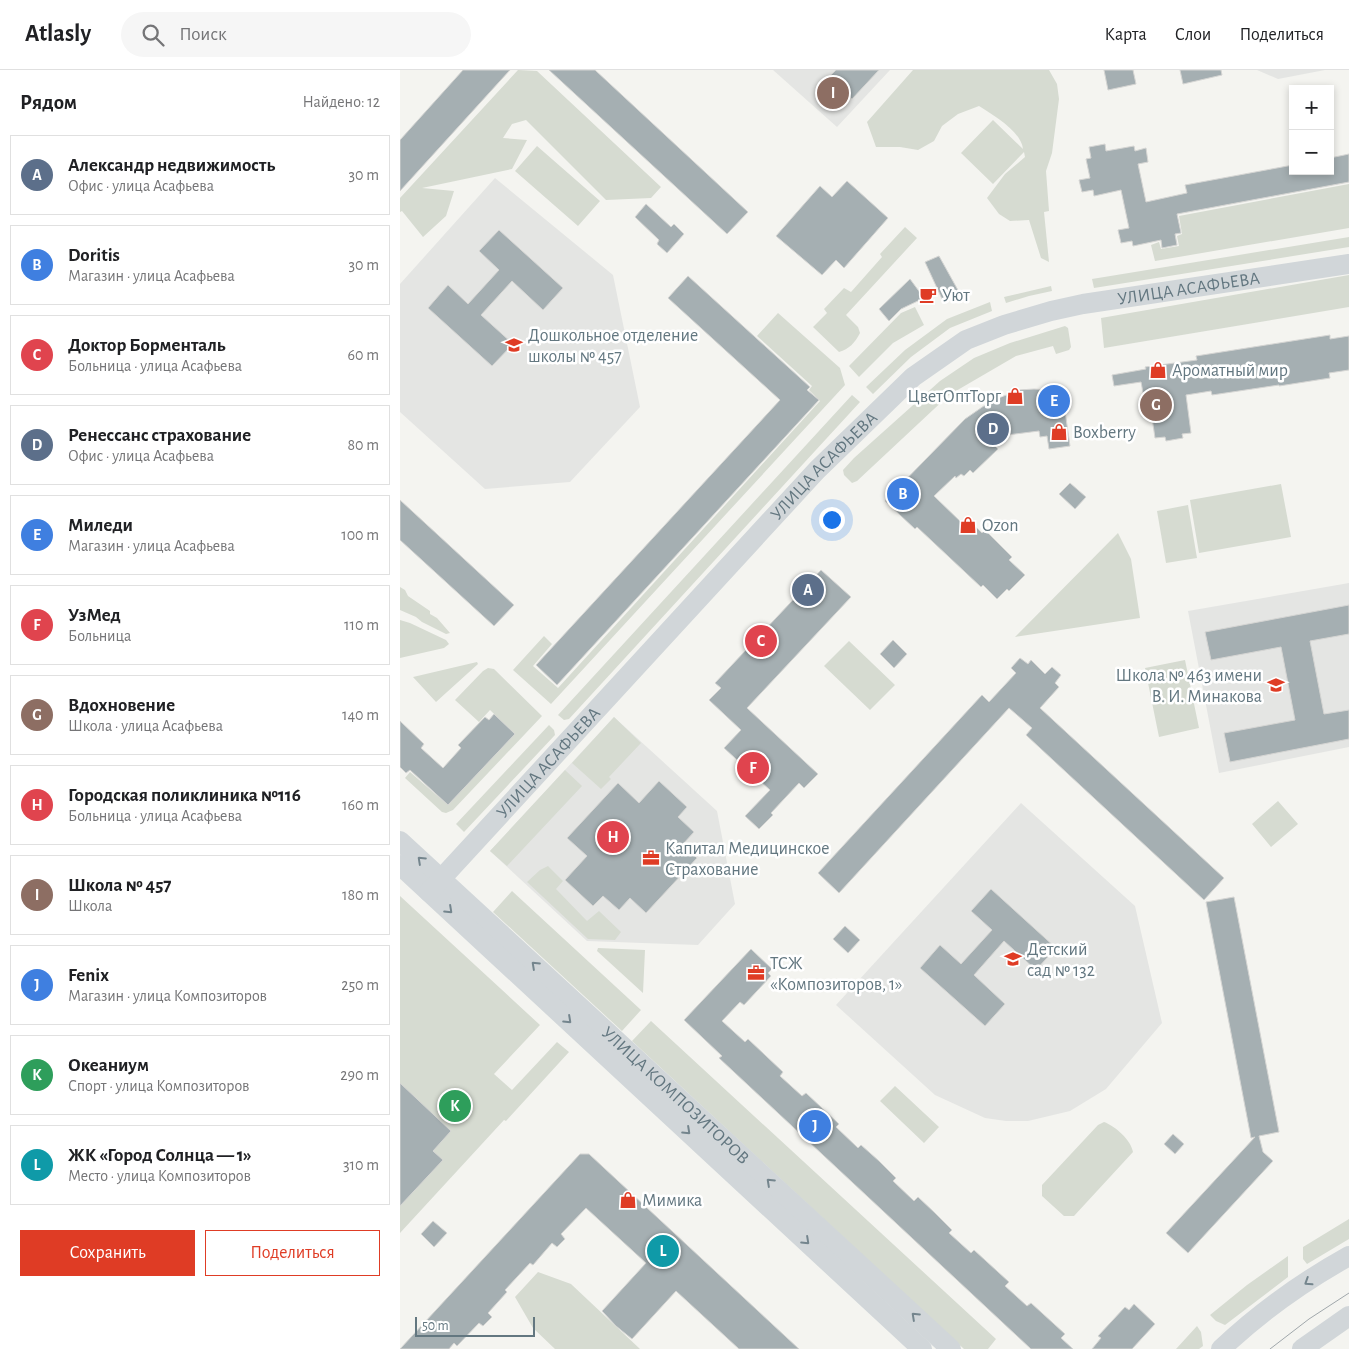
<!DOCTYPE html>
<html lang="ru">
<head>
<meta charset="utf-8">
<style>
	:root { --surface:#fff; --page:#f6f6f6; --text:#202124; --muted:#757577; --line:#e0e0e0; --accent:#df3c25 }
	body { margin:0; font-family:"Alegreya Sans",sans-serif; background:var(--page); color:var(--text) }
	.controls { position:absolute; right:15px; top:15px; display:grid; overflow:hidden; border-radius:0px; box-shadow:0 2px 8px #0003 }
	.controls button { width:45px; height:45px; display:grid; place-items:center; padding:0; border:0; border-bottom:1px solid var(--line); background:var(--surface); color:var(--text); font:25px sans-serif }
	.scale { position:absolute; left:15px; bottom:12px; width:120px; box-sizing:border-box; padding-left:5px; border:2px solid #637780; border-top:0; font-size:14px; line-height:18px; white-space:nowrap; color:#637780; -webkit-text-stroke:4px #fff; paint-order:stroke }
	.you { position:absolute; left:431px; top:449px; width:18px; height:18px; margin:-12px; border:4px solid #fff; border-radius:50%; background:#1a73e8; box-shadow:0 0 0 8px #1a73e833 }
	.badge { display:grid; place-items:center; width:32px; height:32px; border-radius:50%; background:var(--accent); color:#fff; font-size:16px; font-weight:700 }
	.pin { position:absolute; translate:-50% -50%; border:2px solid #fff; box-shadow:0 1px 5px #0006 }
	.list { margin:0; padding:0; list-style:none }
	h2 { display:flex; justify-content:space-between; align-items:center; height:65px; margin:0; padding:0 20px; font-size:21px }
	h2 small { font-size:16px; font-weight:400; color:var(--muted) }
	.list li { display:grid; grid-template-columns:32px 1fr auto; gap:15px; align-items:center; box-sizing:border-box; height:80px; margin:0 10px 10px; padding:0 10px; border:1px solid var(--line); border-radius:0px }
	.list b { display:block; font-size:19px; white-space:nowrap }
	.list p { margin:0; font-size:16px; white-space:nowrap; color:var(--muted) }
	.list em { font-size:16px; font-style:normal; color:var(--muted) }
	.actions { display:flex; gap:10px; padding:15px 20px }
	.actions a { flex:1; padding:11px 0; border:1px solid var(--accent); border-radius:0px; text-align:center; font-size:18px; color:var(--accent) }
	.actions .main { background:var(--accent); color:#fff }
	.icon { flex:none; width:28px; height:28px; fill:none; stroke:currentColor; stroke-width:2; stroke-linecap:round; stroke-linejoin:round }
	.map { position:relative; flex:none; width:949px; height:1279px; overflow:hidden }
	header { display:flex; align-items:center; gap:30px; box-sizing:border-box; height:70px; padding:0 25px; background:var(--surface); border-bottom:1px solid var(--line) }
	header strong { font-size:24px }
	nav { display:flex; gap:28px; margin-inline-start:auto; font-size:18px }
	.search { width:350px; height:45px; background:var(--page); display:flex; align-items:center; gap:12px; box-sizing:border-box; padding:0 18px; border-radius:28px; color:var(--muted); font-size:19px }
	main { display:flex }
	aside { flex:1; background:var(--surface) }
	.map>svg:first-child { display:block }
	.built { fill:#e4e5e3 }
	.green { fill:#d6dbd1 }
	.building { fill:#a5afb2; stroke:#d5d5d3 }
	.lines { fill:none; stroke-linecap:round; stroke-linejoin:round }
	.secondary { stroke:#d1d6d9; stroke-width:20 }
	.tram { stroke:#a0a7ab; stroke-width:1 }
	.oneway { stroke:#74858d }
	.labels { text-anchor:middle; stroke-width:5; stroke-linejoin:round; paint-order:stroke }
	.street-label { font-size:18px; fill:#637780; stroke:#fff }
	.poi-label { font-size:18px; fill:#637780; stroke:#fff; text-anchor:start }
</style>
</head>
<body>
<header>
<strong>Atlasly</strong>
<div class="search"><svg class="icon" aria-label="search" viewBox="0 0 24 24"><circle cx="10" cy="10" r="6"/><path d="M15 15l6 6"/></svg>Поиск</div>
<nav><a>Карта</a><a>Слои</a><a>Поделиться</a></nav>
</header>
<main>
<aside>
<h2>Рядом<small>Найдено: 12</small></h2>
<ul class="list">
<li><span class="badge" style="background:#5c6f8a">A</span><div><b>Александр недвижимость</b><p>Офис · улица Асафьева</p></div><em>30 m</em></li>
<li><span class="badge" style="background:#3f7fe0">B</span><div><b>Doritis</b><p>Магазин · улица Асафьева</p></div><em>30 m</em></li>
<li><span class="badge" style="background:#e0444e">C</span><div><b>Доктор Борменталь</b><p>Больница · улица Асафьева</p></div><em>60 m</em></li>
<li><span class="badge" style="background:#5c6f8a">D</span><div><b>Ренессанс страхование</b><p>Офис · улица Асафьева</p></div><em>80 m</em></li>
<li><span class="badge" style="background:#3f7fe0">E</span><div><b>Миледи</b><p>Магазин · улица Асафьева</p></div><em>100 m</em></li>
<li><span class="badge" style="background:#e0444e">F</span><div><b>УзМед</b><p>Больница</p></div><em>110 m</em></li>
<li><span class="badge" style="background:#8d6e63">G</span><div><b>Вдохновение</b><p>Школа · улица Асафьева</p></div><em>140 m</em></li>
<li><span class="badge" style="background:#e0444e">H</span><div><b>Городская поликлиника №116</b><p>Больница · улица Асафьева</p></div><em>160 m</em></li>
<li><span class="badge" style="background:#8d6e63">I</span><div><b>Школа № 457</b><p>Школа</p></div><em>180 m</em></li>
<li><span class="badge" style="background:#3f7fe0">J</span><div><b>Fenix</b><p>Магазин · улица Композиторов</p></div><em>250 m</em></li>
<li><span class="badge" style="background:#2e9e5b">K</span><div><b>Океаниум</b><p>Спорт · улица Композиторов</p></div><em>290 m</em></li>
<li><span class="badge" style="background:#0f9aa8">L</span><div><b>ЖК «Город Солнца — 1»</b><p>Место · улица Композиторов</p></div><em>310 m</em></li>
</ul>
<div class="actions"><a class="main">Сохранить</a><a>Поделиться</a></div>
</aside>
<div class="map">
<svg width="949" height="1279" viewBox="0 0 949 1279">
	<rect width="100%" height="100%" fill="#f4f4f0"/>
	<path class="built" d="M 373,0 L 490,0 L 437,57 Z
		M 857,0 L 925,0 L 878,9 Z
		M 95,108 L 213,205 L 240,337 L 170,412 L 85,419 L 0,342 L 0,214 Z
		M 949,513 L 949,677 L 819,703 L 788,541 Z
		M 214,647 L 317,741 L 335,834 L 298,875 L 187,871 L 90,781 Z
		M 621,733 L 735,836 L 762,953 L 706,1019 L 670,1041 L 628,1051 L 606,1051 L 585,1048 L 535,1025 L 436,935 Z"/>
	<path class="green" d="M 118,0 L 137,1 L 261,117 L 251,128 L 206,130 L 126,50 L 112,54 L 103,68 L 127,70 L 112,99 L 22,118 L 54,121 L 46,146 L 23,167 L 2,141 L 0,142 L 0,128 Z
		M 513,0 L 649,0 L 657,14 L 659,29 L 652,83 L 646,101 L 649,141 L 644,142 L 649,192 L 641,188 L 629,150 L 610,151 L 599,144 L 587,128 L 605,104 L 625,87 L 624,82 L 593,114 L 561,83 L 593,50 L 623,79 C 621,61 593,45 579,36 L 558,44 L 542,56 L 534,71 L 518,80 L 500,77 L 476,77 L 467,52 Z
		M 137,76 L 200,131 L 178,156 L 115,101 Z
		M 949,114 L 949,158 L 755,191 L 751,175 L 759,172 L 761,179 L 779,176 L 777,166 L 782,164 L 779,146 Z
		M 505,157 L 517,168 L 446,245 L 458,257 L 460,263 C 455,273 449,279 439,282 L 413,257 L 427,243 L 424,239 L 444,218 L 451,222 L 482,187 L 480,184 Z
		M 949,167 L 949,177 L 694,218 L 692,209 Z
		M 949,205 L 949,237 L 704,278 L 701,248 Z
		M 651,216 L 652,221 L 629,226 L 606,233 L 604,227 Z
		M 590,232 L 592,241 L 550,258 L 511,287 L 473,324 L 466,317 L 505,280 L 547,249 Z
		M 515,237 L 524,255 L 493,273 L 459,307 L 449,296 L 501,243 Z
		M 378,243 L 440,298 L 445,315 L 151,634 L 113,600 L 144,566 L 152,574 L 133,596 L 158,618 L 420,331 L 409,320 L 412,316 L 357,266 Z
		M 665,256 L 668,258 L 671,277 L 669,280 L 656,284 L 653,276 L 616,286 L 549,325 L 457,411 L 452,413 L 444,405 L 443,400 L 454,388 L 540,311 L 574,288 L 610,273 Z
		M 452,325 L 460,332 L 169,649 L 164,650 L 158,645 Z
		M 881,414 L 891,467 L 799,483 L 790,430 Z
		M 788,435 L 797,488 L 766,493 L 757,441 Z
		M 718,463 L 731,489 L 740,548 L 615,567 Z
		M 0,517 L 5,520 L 8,526 L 30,541 L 30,544 L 37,548 L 50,563 L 46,564 L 22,552 L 16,547 L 0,540 Z
		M 0,550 L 10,553 L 46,570 L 49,574 L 44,578 L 0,588 Z
		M 449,571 L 495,615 L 470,640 L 424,596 Z
		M 785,590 L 799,658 L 759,667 L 745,598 Z
		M 77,592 L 78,594 L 36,632 L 13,607 Z
		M 88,598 L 94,599 L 142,646 L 53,740 L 46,743 L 42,742 L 5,708 L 10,702 L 48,735 L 115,664 L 90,640 L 79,652 L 55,630 L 83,601 Z
		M 214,647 L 241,673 L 209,707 L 211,709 L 201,719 L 172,693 Z
		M 149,655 L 154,660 L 155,665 L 64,762 L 56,754 Z
		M 165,700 L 182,716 L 107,796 L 90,781 Z
		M 878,731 L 898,754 L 871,777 L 852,754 Z
		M 148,796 L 163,811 L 156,819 L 187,851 L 199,841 L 221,862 L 215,870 L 188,869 L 127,812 L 140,800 Z
		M 112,821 L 241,940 L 222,961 L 93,842 Z
		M 0,826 L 140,955 L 94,1004 L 112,1020 L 157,972 L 169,982 L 106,1051 L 104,1050 L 0,1163 Z
		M 198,878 L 245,880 L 243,923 L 197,881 Z
		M 251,951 L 596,1269 L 588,1279 L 564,1279 L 232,971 Z
		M 495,1016 L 539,1057 L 524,1073 L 480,1031 Z
		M 704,1052 C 715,1056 731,1070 733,1082 L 674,1146 L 664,1146 L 642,1126 L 642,1115 L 698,1055 Z
		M 949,1149 L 949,1169 L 907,1194 L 903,1189 L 903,1177 Z
		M 888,1186 L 888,1207 L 825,1255 L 816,1251 L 810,1245 L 847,1215 Z
		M 138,1202 L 171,1214 L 240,1279 L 155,1279 L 133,1258 L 115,1227 Z
		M 797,1256 L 801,1262 L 803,1276 L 799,1279 L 776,1279 Z"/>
	<path class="building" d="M 63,0 L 110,0 L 0,121 L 0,70 Z
		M 149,0 L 195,0 L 348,142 L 327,164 Z
		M 436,0 L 479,0 L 452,29 L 429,7 Z
		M 704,0 L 733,0 L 736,14 L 708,20 Z
		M 780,0 L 821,0 L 822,5 L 783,14 Z
		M 705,74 L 706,81 L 734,76 L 735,81 L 746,78 L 748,92 L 738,94 L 746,132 L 787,123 L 785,115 L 893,95 L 893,101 L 930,101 L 930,88 L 949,84 L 949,112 L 777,144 L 781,163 L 775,164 L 777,175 L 762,178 L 761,170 L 733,176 L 732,171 L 721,173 L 718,160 L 729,158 L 721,120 L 694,126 L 693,120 L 682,122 L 679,110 L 690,108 L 686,89 L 691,88 L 689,77 Z
		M 447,111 L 488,148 L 444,198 L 436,190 L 422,205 L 376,166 L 420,116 L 432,127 Z
		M 246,134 L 271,157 L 274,154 L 284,164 L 267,183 L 257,174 L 259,170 L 235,147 Z
		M 99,160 L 163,218 L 143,240 L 112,211 L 81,245 L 113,274 L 92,296 L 28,238 L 48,215 L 68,234 L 99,200 L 79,181 Z
		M 539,186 L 559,222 L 543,231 L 525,192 Z
		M 288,206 L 410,317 L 407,320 L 419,330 L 157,615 L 136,595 L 380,330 L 268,228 Z
		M 510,209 L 524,228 L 501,239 L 489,251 L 479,239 Z
		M 930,265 L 930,269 L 949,266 L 949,300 L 929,303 L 930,308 L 879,316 L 879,315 L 812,325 L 811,321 L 786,325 L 791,363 L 782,364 L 783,368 L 766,371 L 765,367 L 755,368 L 749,327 L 744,328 L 741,312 L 714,316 L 712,305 L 746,299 L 745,297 L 797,290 L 796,286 Z
		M 634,319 L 648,320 L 659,328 L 665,341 L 670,376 L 649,379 L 647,366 L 640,367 L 639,361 L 607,365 L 595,376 L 598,379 L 573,403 L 570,400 L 564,406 L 561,404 L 556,408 L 555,406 L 534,426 L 563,454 L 568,449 L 582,463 L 585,460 L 612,487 L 609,490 L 625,505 L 609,521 L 607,519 L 597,529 L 583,515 L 581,517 L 517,457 L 515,459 L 485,431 L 565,349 L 591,331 L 619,320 Z
		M 670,413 L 686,427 L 675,439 L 659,424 Z
		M 0,430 L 114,535 L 94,556 L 0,470 Z
		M 421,500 L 451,527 L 347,638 L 418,704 L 404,718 L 399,713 L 371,743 L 373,745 L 359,759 L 345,746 L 370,720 L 324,678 L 341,660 L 309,630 L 321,618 L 315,613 Z
		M 949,535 L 949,564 L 910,571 L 924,644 L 949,640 L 949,669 L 830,692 L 824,663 L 895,650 L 881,577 L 811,590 L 805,562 Z
		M 493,570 L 507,584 L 494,598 L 480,584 Z
		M 620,588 L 628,594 L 631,590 L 645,604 L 652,597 L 661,605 L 655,613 L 659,617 L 640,638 L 824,808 L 804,830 L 626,665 L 632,658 L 609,638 L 439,823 L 418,803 L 582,625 L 589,632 L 616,603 L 611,598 Z
		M 94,644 L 115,664 L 48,735 L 10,700 L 6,703 L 0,697 L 0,651 L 24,674 L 21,678 L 43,698 L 61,678 L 58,675 L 85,647 L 89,650 Z
		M 259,711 L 287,737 L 278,747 L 294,762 L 283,774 L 297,788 L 246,843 L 230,828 L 219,840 L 203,826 L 193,836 L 165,810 L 187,786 L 167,768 L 218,713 L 239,733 Z
		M 591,819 L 656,878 L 636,900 L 604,871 L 574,905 L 605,934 L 585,956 L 520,898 L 540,875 L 561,894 L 592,860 L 571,841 Z
		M 834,827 L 879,1062 L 859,1066 L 863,1082 L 873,1091 L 788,1183 L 766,1163 L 855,1067 L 851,1068 L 806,832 Z
		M 445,856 L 460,870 L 448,883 L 433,869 Z
		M 351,879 L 372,899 L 368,903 L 371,906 L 344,935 L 340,932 L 322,951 L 345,972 L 348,969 L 383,1002 L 380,1006 L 402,1026 L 406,1023 L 439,1054 L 436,1057 L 458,1078 L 461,1075 L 479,1091 L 496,1108 L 493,1111 L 514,1131 L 518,1127 L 535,1143 L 552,1160 L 549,1163 L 571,1183 L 574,1180 L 609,1212 L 605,1216 L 627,1236 L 631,1233 L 665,1264 L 661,1268 L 673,1279 L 631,1279 L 319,988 L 322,986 L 284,950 Z
		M 0,1013 L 51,1061 L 33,1081 L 43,1090 L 0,1136 Z
		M 773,1064 L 784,1074 L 775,1084 L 764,1074 Z
		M 180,1084 L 189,1084 L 399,1279 L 339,1279 L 276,1221 L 232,1269 L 216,1256 L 202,1241 L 246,1193 L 186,1138 L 161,1164 L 165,1169 L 157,1177 L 152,1173 L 133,1195 L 130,1193 L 105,1220 L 107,1222 L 88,1243 L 92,1247 L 83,1256 L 79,1253 L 57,1276 L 54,1273 L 49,1279 L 0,1279 Z
		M 33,1151 L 47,1163 L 34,1177 L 21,1164 Z
		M 734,1234 L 755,1254 L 732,1279 L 692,1279 L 701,1268 L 698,1266 L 725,1237 L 729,1240 Z"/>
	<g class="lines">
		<g class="secondary">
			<path id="s1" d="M 0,771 L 551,1279"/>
			<path d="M 0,795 L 522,1279"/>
			<path id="s2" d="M 29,822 L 417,400 L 513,307 L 566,270 L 604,255 L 651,241 L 683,234 L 949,194"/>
			<path d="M 821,1279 C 859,1243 904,1211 949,1186"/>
			<path d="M 902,1279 L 949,1246"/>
		</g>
		<path class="tram" d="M 870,1279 L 909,1249 L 949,1223"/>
	</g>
	<defs><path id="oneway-chevron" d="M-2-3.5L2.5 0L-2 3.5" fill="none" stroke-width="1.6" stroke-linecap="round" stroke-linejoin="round" transform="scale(1.25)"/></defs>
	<g class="oneway">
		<use href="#oneway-chevron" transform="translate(21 790) rotate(-137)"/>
		<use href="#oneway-chevron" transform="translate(49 840) rotate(43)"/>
		<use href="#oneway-chevron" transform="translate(135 895) rotate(-137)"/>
		<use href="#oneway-chevron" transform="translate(168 950) rotate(43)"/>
		<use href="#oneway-chevron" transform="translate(287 1061) rotate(43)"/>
		<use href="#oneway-chevron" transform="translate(370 1112) rotate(-137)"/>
		<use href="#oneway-chevron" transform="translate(406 1171) rotate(43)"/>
		<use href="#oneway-chevron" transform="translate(908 1212) rotate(147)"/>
		<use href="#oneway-chevron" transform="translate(515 1246) rotate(-137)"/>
	</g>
	<defs>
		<g id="cafe-bare" transform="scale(1.35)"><path d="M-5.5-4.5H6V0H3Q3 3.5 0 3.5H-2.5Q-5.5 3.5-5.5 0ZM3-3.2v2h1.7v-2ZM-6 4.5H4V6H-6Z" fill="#df3c25" stroke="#fff" stroke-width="2.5" paint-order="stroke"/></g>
		<g id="school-bare" transform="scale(1.35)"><path d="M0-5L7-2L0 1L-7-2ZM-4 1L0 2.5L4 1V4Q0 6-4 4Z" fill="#df3c25" stroke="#fff" stroke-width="2.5" paint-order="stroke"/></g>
		<g id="shop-bare" transform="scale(1.35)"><path d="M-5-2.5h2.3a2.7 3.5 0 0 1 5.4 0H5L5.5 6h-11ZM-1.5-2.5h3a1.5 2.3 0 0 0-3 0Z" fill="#df3c25" stroke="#fff" stroke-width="2.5" paint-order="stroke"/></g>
		<g id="office-bare" transform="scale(1.35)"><path d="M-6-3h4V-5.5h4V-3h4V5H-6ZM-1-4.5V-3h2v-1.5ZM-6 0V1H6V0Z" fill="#df3c25" stroke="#fff" stroke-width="2.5" paint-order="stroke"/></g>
	</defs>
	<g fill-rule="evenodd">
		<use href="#cafe-bare" x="528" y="225"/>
		<use href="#school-bare" x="114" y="275"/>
		<use href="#shop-bare" x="758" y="300"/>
		<use href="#shop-bare" x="615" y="326"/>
		<use href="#shop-bare" x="659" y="362"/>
		<use href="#shop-bare" x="568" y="455"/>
		<use href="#school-bare" x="876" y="615"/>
		<use href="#office-bare" x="251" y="788"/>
		<use href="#school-bare" x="613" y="889"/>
		<use href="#office-bare" x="356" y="903"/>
		<use href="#shop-bare" x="228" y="1130"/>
	</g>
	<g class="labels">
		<g class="street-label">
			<text dy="6" stroke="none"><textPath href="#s2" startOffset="1001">УЛИЦА АСАФЬЕВА</textPath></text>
			<text dy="6" stroke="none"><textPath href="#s2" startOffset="581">УЛИЦА АСАФЬЕВА</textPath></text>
			<text dy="6" stroke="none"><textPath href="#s2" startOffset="176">УЛИЦА АСАФЬЕВА</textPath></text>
			<text dy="6" stroke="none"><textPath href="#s1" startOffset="375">УЛИЦА КОМПОЗИТОРОВ</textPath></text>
		</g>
		<g class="poi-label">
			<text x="542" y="231">Уют</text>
			<text x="128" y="271">Дошкольное отделение<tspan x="128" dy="21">школы № 457</tspan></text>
			<text x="772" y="306">Ароматный мир</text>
			<text x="601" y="332" text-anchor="end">ЦветОптТорг</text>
			<text x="673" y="368">Boxberry</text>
			<text x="582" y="461">Ozon</text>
			<text x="862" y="611" text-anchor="end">Школа № 463 имени<tspan x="862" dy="21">В. И. Минакова</tspan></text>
			<text x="265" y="784">Капитал Медицинское<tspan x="265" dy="21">Страхование</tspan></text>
			<text x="627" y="885">Детский<tspan x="627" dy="21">сад № 132</tspan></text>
			<text x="370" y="899">ТСЖ<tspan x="370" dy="21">«Композиторов, 1»</tspan></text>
			<text x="242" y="1136">Мимика</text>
		</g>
	</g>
</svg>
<div class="controls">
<button>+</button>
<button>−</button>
</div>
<div class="scale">50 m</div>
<div class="you"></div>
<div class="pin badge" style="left:408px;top:520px;background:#5c6f8a">A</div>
<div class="pin badge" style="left:503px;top:424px;background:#3f7fe0">B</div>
<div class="pin badge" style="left:361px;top:571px;background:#e0444e">C</div>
<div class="pin badge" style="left:593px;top:359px;background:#5c6f8a">D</div>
<div class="pin badge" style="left:654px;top:331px;background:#3f7fe0">E</div>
<div class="pin badge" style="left:353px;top:698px;background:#e0444e">F</div>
<div class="pin badge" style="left:756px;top:335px;background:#8d6e63">G</div>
<div class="pin badge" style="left:213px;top:767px;background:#e0444e">H</div>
<div class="pin badge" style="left:433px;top:23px;background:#8d6e63">I</div>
<div class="pin badge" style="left:415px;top:1056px;background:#3f7fe0">J</div>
<div class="pin badge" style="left:55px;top:1036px;background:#2e9e5b">K</div>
<div class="pin badge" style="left:263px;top:1181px;background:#0f9aa8">L</div>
</div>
</main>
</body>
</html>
